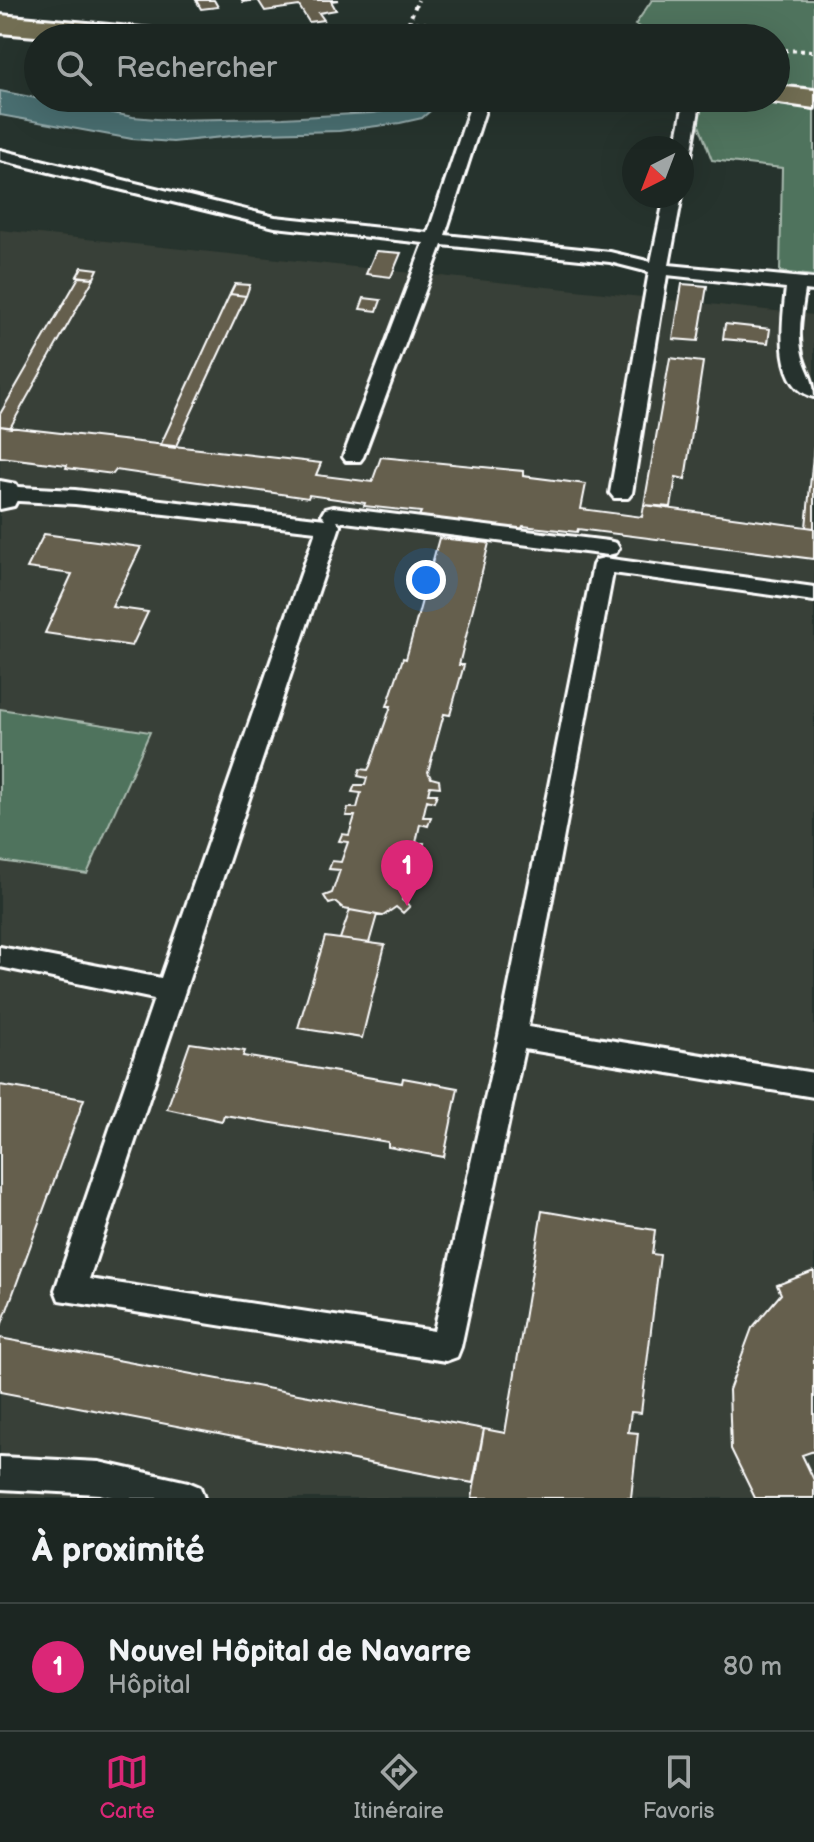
<!DOCTYPE html>
<html lang="fr">
<head>
<meta charset="utf-8">
<style>
	:root { --surface:#1c2622; --page:#29322f; --text:#f1f3f6; --muted:#a0a5a5; --line:#3a4340; --accent:#db2777 }
	body { margin:0; font-family:"Balsamiq Sans",sans-serif; background:var(--page); color:var(--text) }
	.compass { position:absolute; left:622px; top:136px; width:72px; height:72px; border-radius:50%; background:var(--surface); box-shadow:0 8px 32px #0002; rotate:222deg }
	.you { position:absolute; left:426px; top:580px; width:28px; height:28px; margin:-20px; border:6px solid #fff; border-radius:50%; background:#1a73e8; box-shadow:0 0 0 12px #1a73e833 }
	.badge { display:grid; place-items:center; width:52px; height:52px; border-radius:50%; background:var(--accent); color:#fff; font-size:26px; font-weight:700 }
	.pin { position:absolute; translate:-50% -66px; filter:drop-shadow(0 2px 4px #0008) }
	.pin::after { content:''; position:absolute; top:42px; width:28px; height:24px; background:inherit; clip-path:polygon(0 0,100% 0,50% 100%) }
	.list { margin:0; padding:0; list-style:none }
	h2 { display:flex; justify-content:space-between; align-items:center; height:104px; margin:0; padding:0 32px; font-size:34px }
	h2 small { font-size:26px; font-weight:400; color:var(--muted) }
	.list li { display:grid; grid-template-columns:52px 1fr auto; gap:24px; align-items:center; box-sizing:border-box; height:128px; padding:0 32px; border-top:2px solid var(--line) }
	.list b { display:block; font-size:30px; white-space:nowrap }
	.list p { margin:0; font-size:26px; white-space:nowrap; color:var(--muted) }
	.list em { font-size:26px; font-style:normal; color:var(--muted) }
	.icon { flex:none; width:44px; height:44px; fill:none; stroke:currentColor; stroke-width:2; stroke-linecap:round; stroke-linejoin:round }
	.map { position:relative; flex:none; width:814px; height:1498px; overflow:hidden }
	.search { position:absolute; background:var(--surface); box-shadow:0 8px 32px #0002; left:24px; right:24px; top:24px; height:88px; display:flex; align-items:center; gap:20px; box-sizing:border-box; padding:0 28px; border-radius:44px; color:var(--muted); font-size:30px }
	.sheet { height:232px; background:var(--surface) }
	nav { display:flex; justify-content:space-around; align-items:center; box-sizing:border-box; height:112px; border-top:2px solid var(--line); background:var(--surface); font-size:22px; color:var(--muted) }
	nav a { display:grid; justify-items:center; gap:4px }
	nav .on { color:var(--accent) }
	.map>svg:first-child { display:block }
	.built { fill:#394037 }
	.green { fill:#50735d; stroke:#a8b9ae; stroke-width:2 }
	.water { fill:#4a6e70; stroke:#92a8a9; stroke-width:2 }
	.building { fill:#655e4e; stroke:#fff; stroke-width:2 }
	.lines { fill:none; stroke-linecap:round; stroke-linejoin:round }
	.lane-casing { stroke:#fff; stroke-width:6 }
	.street-casing { stroke:#fff; stroke-width:6 }
	.primary-casing { stroke:#fff; stroke-width:6 }
	.path { stroke:#fff; stroke-width:4; stroke-dasharray:4 4; stroke-linecap:butt }
	.lane { fill:#26332d; fill-rule:evenodd }
	.street { fill:#26332d; fill-rule:evenodd }
	.primary { fill:#726e52; fill-rule:evenodd }
</style>
</head>
<body>
<div class="map">
<svg width="814" height="1498" viewBox="0 0 814 1498">
	<rect width="100%" height="100%" fill="#26332d"/>
	<filter id="ink" filterUnits="userSpaceOnUse"><feTurbulence type="fractalNoise" baseFrequency=".0125" numOctaves="2"/><feDisplacementMap in="SourceGraphic" scale="16" xChannelSelector="R" yChannelSelector="G"/><feConvolveMatrix kernelMatrix="1 2 1 2 8 2 1 2 1" color-interpolation-filters="sRGB"/></filter>
	<g filter="url(#ink)">
		<path class="built" d="M 0,230 L 814,315 L 814,1498 L 0,1498 Z"/>
		<path class="green" d="M 652,0 L 814,0 L 814,276 L 780,272 L 782,168 L 712,160 L 689,98 L 776,98 L 776,38 L 660,38 L 635,25 Z
			M 0,709 L 150,732 L 87,874 L 0,861 Z"/>
		<path class="water" d="M 0,91 L 133,117 L 168,120 L 283,118 L 372,113 L 402,108 L 419,98 L 445,98 L 422,118 L 400,123 L 339,131 L 263,133 L 173,142 L 132,139 L 0,115 Z"/>
		<path class="building" d="M 196,0 L 214,0 L 218,7 L 201,9 Z
			M 242,0 L 339,0 L 331,1 L 336,10 L 319,13 L 324,20 L 309,22 L 299,6 L 265,11 L 258,0 L 243,2 Z
			M 376,251 L 401,253 L 391,277 L 366,274 Z
			M 82,267 L 98,269 L 94,278 L 77,276 Z
			M 79,277 L 94,278 L 10,428 L 0,426 L 0,414 Z
			M 235,284 L 250,285 L 246,296 L 230,294 Z
			M 682,284 L 707,286 L 698,341 L 673,339 Z
			M 230,294 L 246,296 L 175,448 L 160,446 Z
			M 364,298 L 381,300 L 377,311 L 360,309 Z
			M 725,324 L 770,329 L 768,343 L 723,339 Z
			M 670,358 L 703,362 L 685,479 L 676,477 L 671,507 L 644,505 Z
			M 0,426 L 321,463 L 316,475 L 372,482 L 381,457 L 523,471 L 523,476 L 586,484 L 581,509 L 642,517 L 644,505 L 814,528 L 814,559 L 578,529 L 577,532 L 523,526 L 521,530 L 419,516 L 421,512 L 364,506 L 365,503 L 309,495 L 308,498 L 116,470 L 113,474 L 66,468 L 67,465 L 0,457 Z
			M 814,446 L 814,528 L 806,527 Z
			M 44,534 L 141,547 L 112,607 L 148,612 L 132,646 L 45,633 L 72,574 L 27,568 Z
			M 439,538 L 489,543 L 459,665 L 464,665 L 450,715 L 444,714 L 428,772 L 431,778 L 439,780 L 440,787 L 430,786 L 428,794 L 437,794 L 434,802 L 427,800 L 423,817 L 431,817 L 428,826 L 420,824 L 416,843 L 424,843 L 422,852 L 414,851 L 409,871 L 416,872 L 415,881 L 405,879 L 402,900 L 410,906 L 403,913 L 396,907 L 383,916 L 344,909 L 336,902 L 329,904 L 324,896 L 332,893 L 340,870 L 329,869 L 332,861 L 341,862 L 348,842 L 339,841 L 342,834 L 349,835 L 355,816 L 346,816 L 348,808 L 357,808 L 361,793 L 352,792 L 355,785 L 365,785 L 367,778 L 358,776 L 360,769 L 368,770 L 370,766 L 391,706 L 387,706 L 403,658 L 406,659 Z
			M 350,910 L 377,915 L 369,943 L 340,939 Z
			M 325,937 L 385,945 L 362,1038 L 298,1028 Z
			M 190,1043 L 245,1051 L 243,1056 L 402,1083 L 403,1078 L 458,1088 L 444,1157 L 388,1147 L 388,1142 L 224,1115 L 222,1121 L 167,1109 Z
			M 0,1085 L 84,1099 L 0,1329 Z
			M 542,1211 L 655,1230 L 652,1254 L 660,1255 L 641,1413 L 631,1412 L 628,1432 L 638,1433 L 631,1498 L 472,1498 L 484,1429 L 505,1433 Z
			M 814,1271 L 814,1451 L 802,1455 L 814,1480 L 814,1498 L 755,1498 L 731,1449 L 729,1390 L 752,1328 L 781,1294 L 777,1285 Z
			M 0,1338 L 484,1429 L 473,1483 L 0,1392 Z"/>
		<g class="lines">
			<g class="lane-casing">
				<path id="lane" d="M 473,98 L 489,98 L 445,235 L 610,252 L 651,262 L 665,196 L 682,195 L 669,265 L 814,279 L 814,291 L 805,290 C 802,311 797,333 802,354 C 806,372 814,377 814,397 C 772,386 783,318 786,288 L 667,275 L 632,493 L 628,498 L 614,498 L 610,493 L 649,272 L 610,262 L 442,245 L 363,457 L 360,461 L 346,461 L 343,457 L 424,243 L 275,227 L 0,160 L 0,150 L 275,217 L 428,233 Z
					M 685,98 L 701,98 L 691,156 L 682,161 L 682,148 L 675,148 Z
					M 0,486 L 75,490 L 325,519 L 322,514 L 325,509 L 333,507 L 608,541 L 616,543 L 619,548 L 616,553 L 608,555 L 337,521 L 340,526 L 89,1279 L 434,1331 L 499,1036 L 593,565 L 596,560 L 604,558 L 814,587 L 814,601 L 613,573 L 528,1027 L 814,1073 L 814,1097 L 524,1049 L 461,1347 L 457,1357 L 446,1361 L 59,1300 L 55,1290 L 154,999 L 0,967 L 0,947 L 161,978 L 316,531 L 75,504 L 0,500 Z
					M 0,1457 L 99,1462 L 188,1482 L 200,1487 L 204,1498 L 117,1498 L 99,1494 L 0,1489 Z"/>
			</g>
			<g class="street-casing">
				<path id="street" d="M 0,481 L 16,484 L 21,493 L 14,506 L 0,509 Z"/>
			</g>
			<g class="primary-casing">
				<path id="primary" d="M 0,15 L 153,29 L 163,32 L 167,38 L 59,38 L 0,33 Z
					M 776,86 L 814,90 L 814,108 L 765,101 L 763,98 L 776,98 Z"/>
			</g>
			<path class="path" d="M 408,21 C 480,34 556,31 629,38
				M 402,38 L 418,0
				M 776,50 L 814,51"/>
			<use href="#lane" class="lane"/>
			<use href="#street" class="street"/>
			<use href="#primary" class="primary"/>
		</g>
	</g>
</svg>
<svg class="compass" viewBox="-18 -18 36 36"><path d="M0-13l5 13h-10z" fill="#e53935"/><path d="M0 13l5-13h-10z" fill="#a0a5a5"/></svg>
<div class="you"></div>
<div class="pin badge" style="left:407px;top:906px">1</div>
<div class="search"><svg class="icon" aria-label="search" viewBox="0 0 24 24"><circle cx="10" cy="10" r="6"/><path d="M15 15l6 6"/></svg>Rechercher</div>
</div>
<section class="sheet">
<h2>À proximité<small></small></h2>
<ul class="list">
<li><span class="badge">1</span><div><b>Nouvel Hôpital de Navarre</b><p>Hôpital</p></div><em>80 m</em></li>
</ul>
</section>
<nav>
<a class="on"><svg class="icon" aria-label="map" viewBox="0 0 24 24"><path d="M3 6l6-2 6 2 6-2v14l-6 2-6-2-6 2zM9 4v14M15 6v14"/></svg>Carte</a>
<a><svg class="icon" aria-label="directions" viewBox="0 0 24 24"><path d="M12 3l9 9-9 9-9-9zM9 14v-3h6M13 9l2 2-2 2"/></svg>Itinéraire</a>
<a><svg class="icon" aria-label="saved" viewBox="0 0 24 24"><path d="M7 4h10v16l-5-4-5 4z"/></svg>Favoris</a>
</nav>
</body>
</html>
